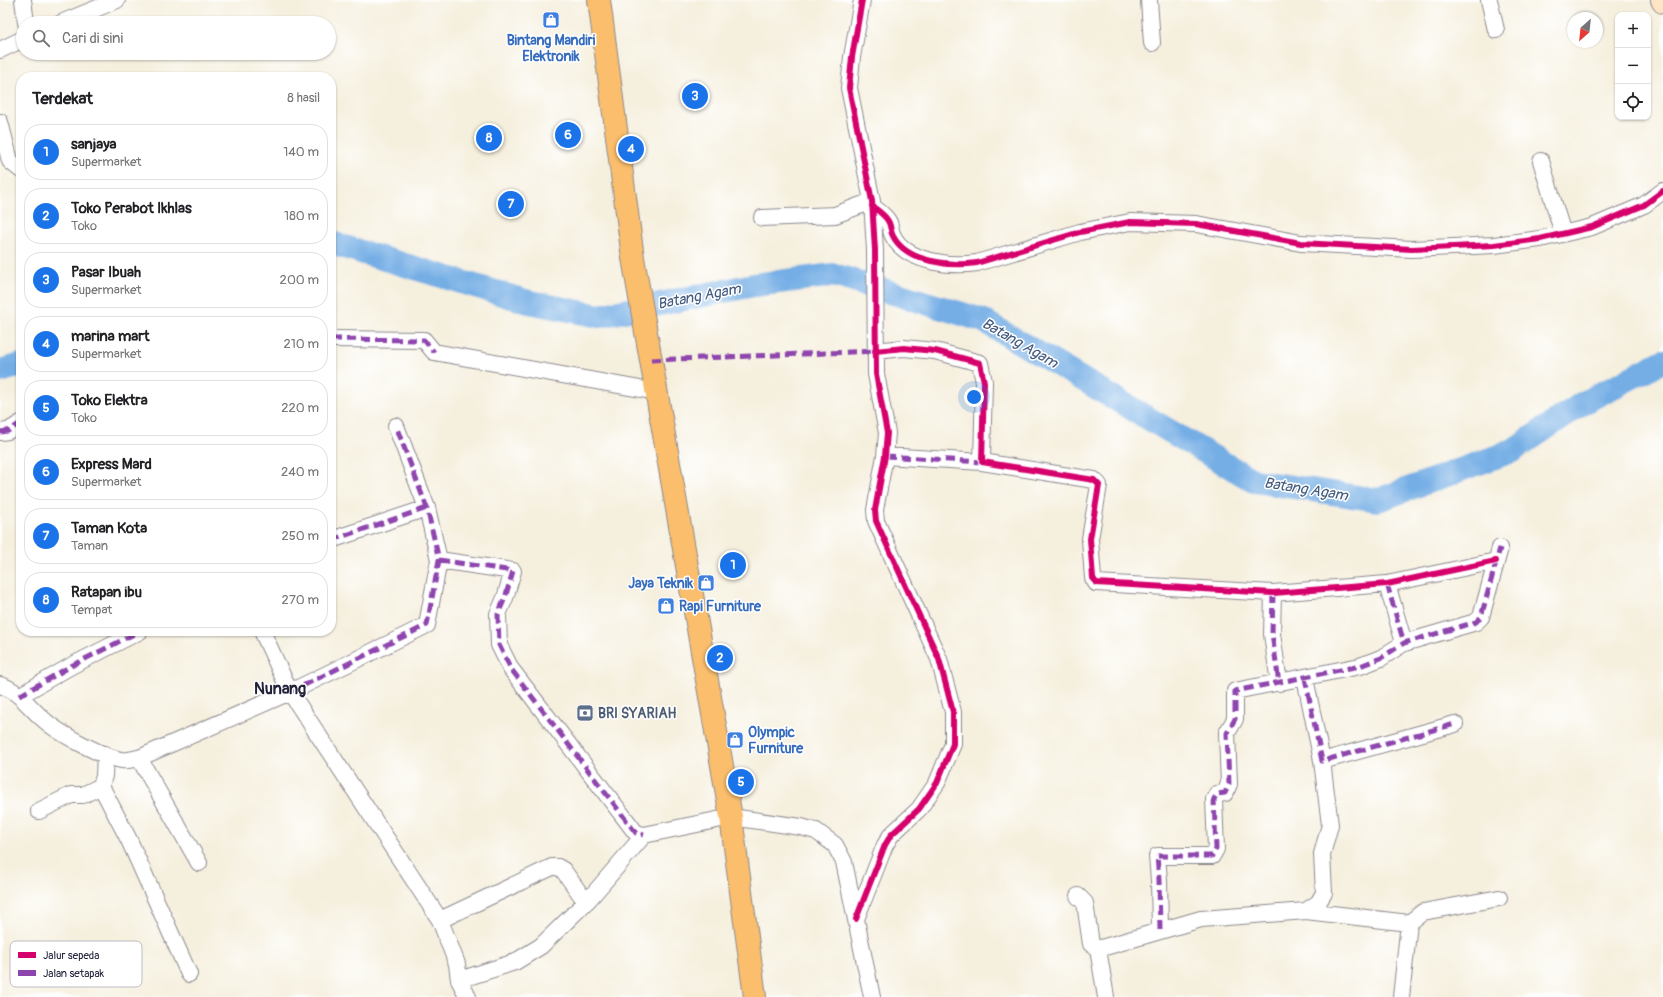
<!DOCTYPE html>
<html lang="id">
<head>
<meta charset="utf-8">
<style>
	:root { --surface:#fff; --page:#f2f2f2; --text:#202124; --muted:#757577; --line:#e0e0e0; --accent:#1a73e8 }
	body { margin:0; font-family:Pangolin,sans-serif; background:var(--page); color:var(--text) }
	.controls { position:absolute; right:12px; top:12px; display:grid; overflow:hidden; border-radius:8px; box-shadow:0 1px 3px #0004 }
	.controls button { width:36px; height:36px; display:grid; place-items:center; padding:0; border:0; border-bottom:1px solid var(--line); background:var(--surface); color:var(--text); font:20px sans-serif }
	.compass { position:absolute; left:1567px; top:12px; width:36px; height:36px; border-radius:50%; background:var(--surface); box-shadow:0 1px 3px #0004; rotate:207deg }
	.you { position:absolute; left:974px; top:397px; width:14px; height:14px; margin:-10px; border:3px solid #fff; border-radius:50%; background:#1a73e8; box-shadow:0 0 0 6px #1a73e833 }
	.badge { display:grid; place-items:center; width:26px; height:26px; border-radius:50%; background:var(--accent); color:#fff; font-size:13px; font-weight:700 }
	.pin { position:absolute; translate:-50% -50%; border:2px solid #fff; box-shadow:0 1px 4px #0006 }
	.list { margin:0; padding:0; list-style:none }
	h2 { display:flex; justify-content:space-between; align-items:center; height:52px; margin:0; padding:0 16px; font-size:17px }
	h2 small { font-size:13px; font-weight:400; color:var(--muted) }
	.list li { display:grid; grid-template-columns:26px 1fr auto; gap:12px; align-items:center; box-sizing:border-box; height:56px; margin:0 8px 8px; padding:0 8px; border:1px solid var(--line); border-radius:16px }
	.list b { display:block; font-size:15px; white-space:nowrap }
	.list p { margin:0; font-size:13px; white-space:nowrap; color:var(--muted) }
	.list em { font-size:13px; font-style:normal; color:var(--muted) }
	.icon { flex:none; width:22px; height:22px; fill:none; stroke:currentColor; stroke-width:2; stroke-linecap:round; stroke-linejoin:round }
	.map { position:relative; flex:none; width:1663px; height:997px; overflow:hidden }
	.search { position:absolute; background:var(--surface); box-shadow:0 1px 3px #0004; left:16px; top:16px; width:320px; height:44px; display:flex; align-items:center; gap:10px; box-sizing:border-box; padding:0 14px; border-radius:22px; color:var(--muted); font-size:15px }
	.panel { position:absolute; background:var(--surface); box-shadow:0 1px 3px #0004; left:16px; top:72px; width:320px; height:564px; border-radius:16px }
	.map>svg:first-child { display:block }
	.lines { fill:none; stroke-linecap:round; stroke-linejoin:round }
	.river { stroke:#75aee5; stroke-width:24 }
	.street-casing { stroke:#8c888c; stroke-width:18 }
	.secondary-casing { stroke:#8c888c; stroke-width:24 }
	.primary-casing { stroke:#8c888c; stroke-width:24 }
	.street { stroke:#fff; stroke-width:16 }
	.secondary { stroke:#fde5c5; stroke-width:22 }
	.primary { stroke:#fabe6d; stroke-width:22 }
	.quiet { stroke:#8e44ad; stroke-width:5; stroke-dasharray:10 5; stroke-linecap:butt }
	.cycleway-casing { stroke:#fff; stroke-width:8 }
	.cycleway { stroke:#d6006c; stroke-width:6 }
	.labels { text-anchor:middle; stroke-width:3; stroke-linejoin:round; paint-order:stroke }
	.shop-label { font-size:14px; font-weight:bold; fill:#366cbe; stroke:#fff; text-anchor:start }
	.service-label { font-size:14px; font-weight:bold; fill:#4e5e75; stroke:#fff; text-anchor:start }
	.water-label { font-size:15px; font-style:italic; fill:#435a7f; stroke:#fff }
	.quarter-label { font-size:16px; font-weight:bold; fill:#22223b; stroke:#fff }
	.key { fill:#fff; stroke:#bdbdc4; stroke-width:1 }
	.key-label { font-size:11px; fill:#22223b }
</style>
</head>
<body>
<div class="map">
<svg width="1663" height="997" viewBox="0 0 1663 997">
	<rect width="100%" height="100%" fill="#fff"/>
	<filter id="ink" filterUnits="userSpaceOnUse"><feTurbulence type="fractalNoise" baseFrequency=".025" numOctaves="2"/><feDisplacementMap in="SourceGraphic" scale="8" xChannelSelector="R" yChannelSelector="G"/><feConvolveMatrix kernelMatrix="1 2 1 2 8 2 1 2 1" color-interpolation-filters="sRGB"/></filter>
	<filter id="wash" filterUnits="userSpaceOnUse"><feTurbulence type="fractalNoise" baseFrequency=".012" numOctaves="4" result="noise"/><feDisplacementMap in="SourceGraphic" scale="16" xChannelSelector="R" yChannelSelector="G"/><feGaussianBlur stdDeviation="0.9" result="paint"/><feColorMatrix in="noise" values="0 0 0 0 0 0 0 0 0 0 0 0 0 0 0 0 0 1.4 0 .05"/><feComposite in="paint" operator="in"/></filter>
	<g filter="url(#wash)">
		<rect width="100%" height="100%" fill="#f5efdd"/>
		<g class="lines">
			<path class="river" d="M 331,243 L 529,302 L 599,316 L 754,285 L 834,275 L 982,320 L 1254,481 L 1378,500 L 1512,451 L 1583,403 L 1663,361
				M 0,371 L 21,365"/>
		</g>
	</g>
	<g filter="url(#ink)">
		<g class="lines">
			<g class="street-casing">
				<path id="street" d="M 23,0 L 26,23
					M 1149,0 L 1152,43
					M 1489,0 L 1496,30
					M 61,23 L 117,0
					M 0,50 L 23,39
					M 0,122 L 10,161 L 21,170
					M 1541,161 L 1563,234
					M 872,206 C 877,210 885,215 888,221 C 891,225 890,231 893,236 C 906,262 951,267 977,263 L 1080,232 L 1130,222 L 1196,224 L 1301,243 L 1412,249 L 1494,245 L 1540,239 L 1592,227 L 1644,205 L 1663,191
					M 762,218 L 835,215 L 872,201
					M 331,339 L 424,340 L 434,352 L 657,392
					M 875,351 L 904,348 L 935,351 L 980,363 L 984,382 L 982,462 L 1094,480 L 1099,485 L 1090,539 L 1093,578 L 1096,583 L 1273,593 L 1387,584 L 1496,561
					M 0,432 L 8,431 L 21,423
					M 885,456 L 982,462
					M 331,540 L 427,508
					M 439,560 L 513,571 L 505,598 L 498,614 L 499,645 L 511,669 L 636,833 L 644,835
					M 1387,584 L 1404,643
					M 1273,593 L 1272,634 L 1279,683
					M 262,631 L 290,692 L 427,625 L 439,560 L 427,508 L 396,426
					M 1305,678 L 1322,761 L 1330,825 L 1322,854 L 1324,893 L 1318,903 L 1306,911
					M 0,685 C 18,690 29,707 43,719 C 58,733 101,756 121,760 C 126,761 133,759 139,758 L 290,692 L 440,920 L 457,964 L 459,980 L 468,997
					M 19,696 L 71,666 L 140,631
					M 139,758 L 199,863
					M 1322,761 L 1455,724
					M 101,786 L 129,840 L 189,974
					M 39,811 L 71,795 L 83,795 L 101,786 L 104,776 L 105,754
					M 1078,896 L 1085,903 L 1091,944 L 1098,949 L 1106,997
					M 856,919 L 885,845 L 891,835 L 919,809 L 937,783 L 953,744 L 953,712 L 939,659 L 876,521 L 875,510 L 885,456 L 887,433 L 876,374 L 875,250 L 872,201 L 849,88 L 852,57 L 862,0
					M 440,920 L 552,867 L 558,867 L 563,870 L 586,902
					M 1160,930 L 1159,880 L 1157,856 L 1212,856 L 1216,849 L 1214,799 L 1217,794 L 1225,793 L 1229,784 L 1227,733 L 1235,719 L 1235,691 L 1360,666 L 1381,658 L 1404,643 L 1476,622 L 1481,617 L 1500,548
					M 1098,949 L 1201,919 L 1306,911 L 1409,923 L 1423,912 L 1499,898
					M 459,980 L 515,962 L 541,946 L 590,898 L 644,835 L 731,817 L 801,827 L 816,831 L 835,845 L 844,862 L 872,997
					M 1401,997 L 1409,923"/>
			</g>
			<g class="secondary-casing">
				<path id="secondary" d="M 1662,0 L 1663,2"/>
			</g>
			<g class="primary-casing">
				<path id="primary" d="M 599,0 L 633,258 L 731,817 L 755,997"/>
			</g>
			<use href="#street" class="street"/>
			<use href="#secondary" class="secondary"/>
			<use href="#primary" class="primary"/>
			<path class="quiet" d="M 331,339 L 424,340 L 434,352
				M 651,360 L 877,351
				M 0,432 L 8,431 L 21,423
				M 885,456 L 982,462
				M 331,540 L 427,508
				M 439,560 L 513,571 L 505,598 L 498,614 L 499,645 L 511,669 L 636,833 L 644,835
				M 1387,584 L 1404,643
				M 1273,593 L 1272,634 L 1279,683
				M 1305,678 L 1322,761 L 1455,724
				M 290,692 L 427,625 L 439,560 L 427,508 L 396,426
				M 19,696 L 71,666 L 140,631
				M 1160,930 L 1159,880 L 1157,856 L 1212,856 L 1216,849 L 1214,799 L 1217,794 L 1225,793 L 1229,784 L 1227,733 L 1235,719 L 1235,691 L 1360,666 L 1381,658 L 1404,643 L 1476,622 L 1481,617 L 1500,548"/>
			<g class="cycleway-casing">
				<path id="cycleway" d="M 872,206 C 877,210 885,215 888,221 C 891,225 890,231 893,236 C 906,262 951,267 977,263 L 1080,232 L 1130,222 L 1196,224 L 1301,243 L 1412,249 L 1494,245 L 1540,239 L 1592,227 L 1644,205 L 1663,191
					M 875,351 L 904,348 L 935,351 L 980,363 L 984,382 L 982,462 L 1094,480 L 1099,485 L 1090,539 L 1093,578 L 1096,583 L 1273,593 L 1387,584 L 1496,561
					M 856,919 L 885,845 L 891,835 L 919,809 L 937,783 L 953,744 L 953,712 L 939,659 L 876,521 L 875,510 L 885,456 L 887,433 L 876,374 L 875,250 L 872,201 L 849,88 L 852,57 L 862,0"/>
			</g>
			<use href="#cycleway" class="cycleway"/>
		</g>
	</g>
	<defs>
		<g id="shop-square" transform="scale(0.9)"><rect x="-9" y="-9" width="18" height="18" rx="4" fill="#3f7fe0" stroke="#fff"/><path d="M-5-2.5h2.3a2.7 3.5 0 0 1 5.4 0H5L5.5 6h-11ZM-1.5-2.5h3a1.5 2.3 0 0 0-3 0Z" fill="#fff"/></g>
		<g id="bank-square" transform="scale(0.9)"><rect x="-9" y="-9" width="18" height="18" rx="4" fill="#5c6f8a" stroke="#fff"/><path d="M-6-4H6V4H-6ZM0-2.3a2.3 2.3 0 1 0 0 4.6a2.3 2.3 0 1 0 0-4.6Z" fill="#fff"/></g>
	</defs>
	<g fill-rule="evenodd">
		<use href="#shop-square" x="551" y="20"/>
		<use href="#shop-square" x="706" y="583"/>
		<use href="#shop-square" x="666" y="606"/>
		<use href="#bank-square" x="585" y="713"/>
		<use href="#shop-square" x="735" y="740"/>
	</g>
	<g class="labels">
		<g class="shop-label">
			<text x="551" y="45" text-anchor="middle">Bintang Mandiri<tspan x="551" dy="16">Elektronik</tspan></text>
			<text x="693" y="588" text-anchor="end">Jaya Teknik</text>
			<text x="679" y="611">Rapi Furniture</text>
			<text x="748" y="737">Olympic<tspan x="748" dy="16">Furniture</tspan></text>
		</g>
		<g class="service-label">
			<text x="598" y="718">BRI SYARIAH</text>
		</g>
		<g class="water-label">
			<text transform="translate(699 296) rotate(-11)" y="5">Batang Agam</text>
			<text transform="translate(1020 343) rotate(30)" y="5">Batang Agam</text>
			<text transform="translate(1306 489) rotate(9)" y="5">Batang Agam</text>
		</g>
		<g class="quarter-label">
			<text x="280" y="694">Nunang</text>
		</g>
	</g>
	<rect x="10" y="941" width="132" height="46" rx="6" class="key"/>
	<rect x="18" y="952" width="18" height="6" fill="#d6006c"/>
	<rect x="18" y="970" width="18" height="6" fill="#8e44ad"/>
	<g class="key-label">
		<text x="43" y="959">Jalur sepeda</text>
		<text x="43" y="977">Jalan setapak</text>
	</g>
</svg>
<div class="controls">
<button>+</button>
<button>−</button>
<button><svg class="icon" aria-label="locate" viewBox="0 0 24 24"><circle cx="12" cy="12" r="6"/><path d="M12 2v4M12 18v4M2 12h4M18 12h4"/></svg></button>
</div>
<svg class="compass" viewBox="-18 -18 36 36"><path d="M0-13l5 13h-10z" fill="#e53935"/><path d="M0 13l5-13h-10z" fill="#757577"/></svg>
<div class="you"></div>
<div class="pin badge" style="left:733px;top:565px">1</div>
<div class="pin badge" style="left:720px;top:658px">2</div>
<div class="pin badge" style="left:695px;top:96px">3</div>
<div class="pin badge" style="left:631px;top:149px">4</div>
<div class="pin badge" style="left:741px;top:782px">5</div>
<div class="pin badge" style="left:568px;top:135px">6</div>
<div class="pin badge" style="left:511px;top:204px">7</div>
<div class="pin badge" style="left:489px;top:138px">8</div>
<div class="search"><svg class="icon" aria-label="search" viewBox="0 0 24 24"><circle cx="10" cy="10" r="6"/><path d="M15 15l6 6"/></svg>Cari di sini</div>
<section class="panel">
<h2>Terdekat<small>8 hasil</small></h2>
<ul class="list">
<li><span class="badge">1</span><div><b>sanjaya</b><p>Supermarket</p></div><em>140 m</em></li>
<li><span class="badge">2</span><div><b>Toko Perabot Ikhlas</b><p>Toko</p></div><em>180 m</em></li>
<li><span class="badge">3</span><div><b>Pasar Ibuah</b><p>Supermarket</p></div><em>200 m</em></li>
<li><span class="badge">4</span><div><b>marina mart</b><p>Supermarket</p></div><em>210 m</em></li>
<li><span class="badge">5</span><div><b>Toko Elektra</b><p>Toko</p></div><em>220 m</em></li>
<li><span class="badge">6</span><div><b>Express Mard</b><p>Supermarket</p></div><em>240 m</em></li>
<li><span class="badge">7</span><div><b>Taman Kota</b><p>Taman</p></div><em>250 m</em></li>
<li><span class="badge">8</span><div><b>Ratapan ibu</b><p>Tempat</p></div><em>270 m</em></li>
</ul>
</section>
</div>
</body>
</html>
